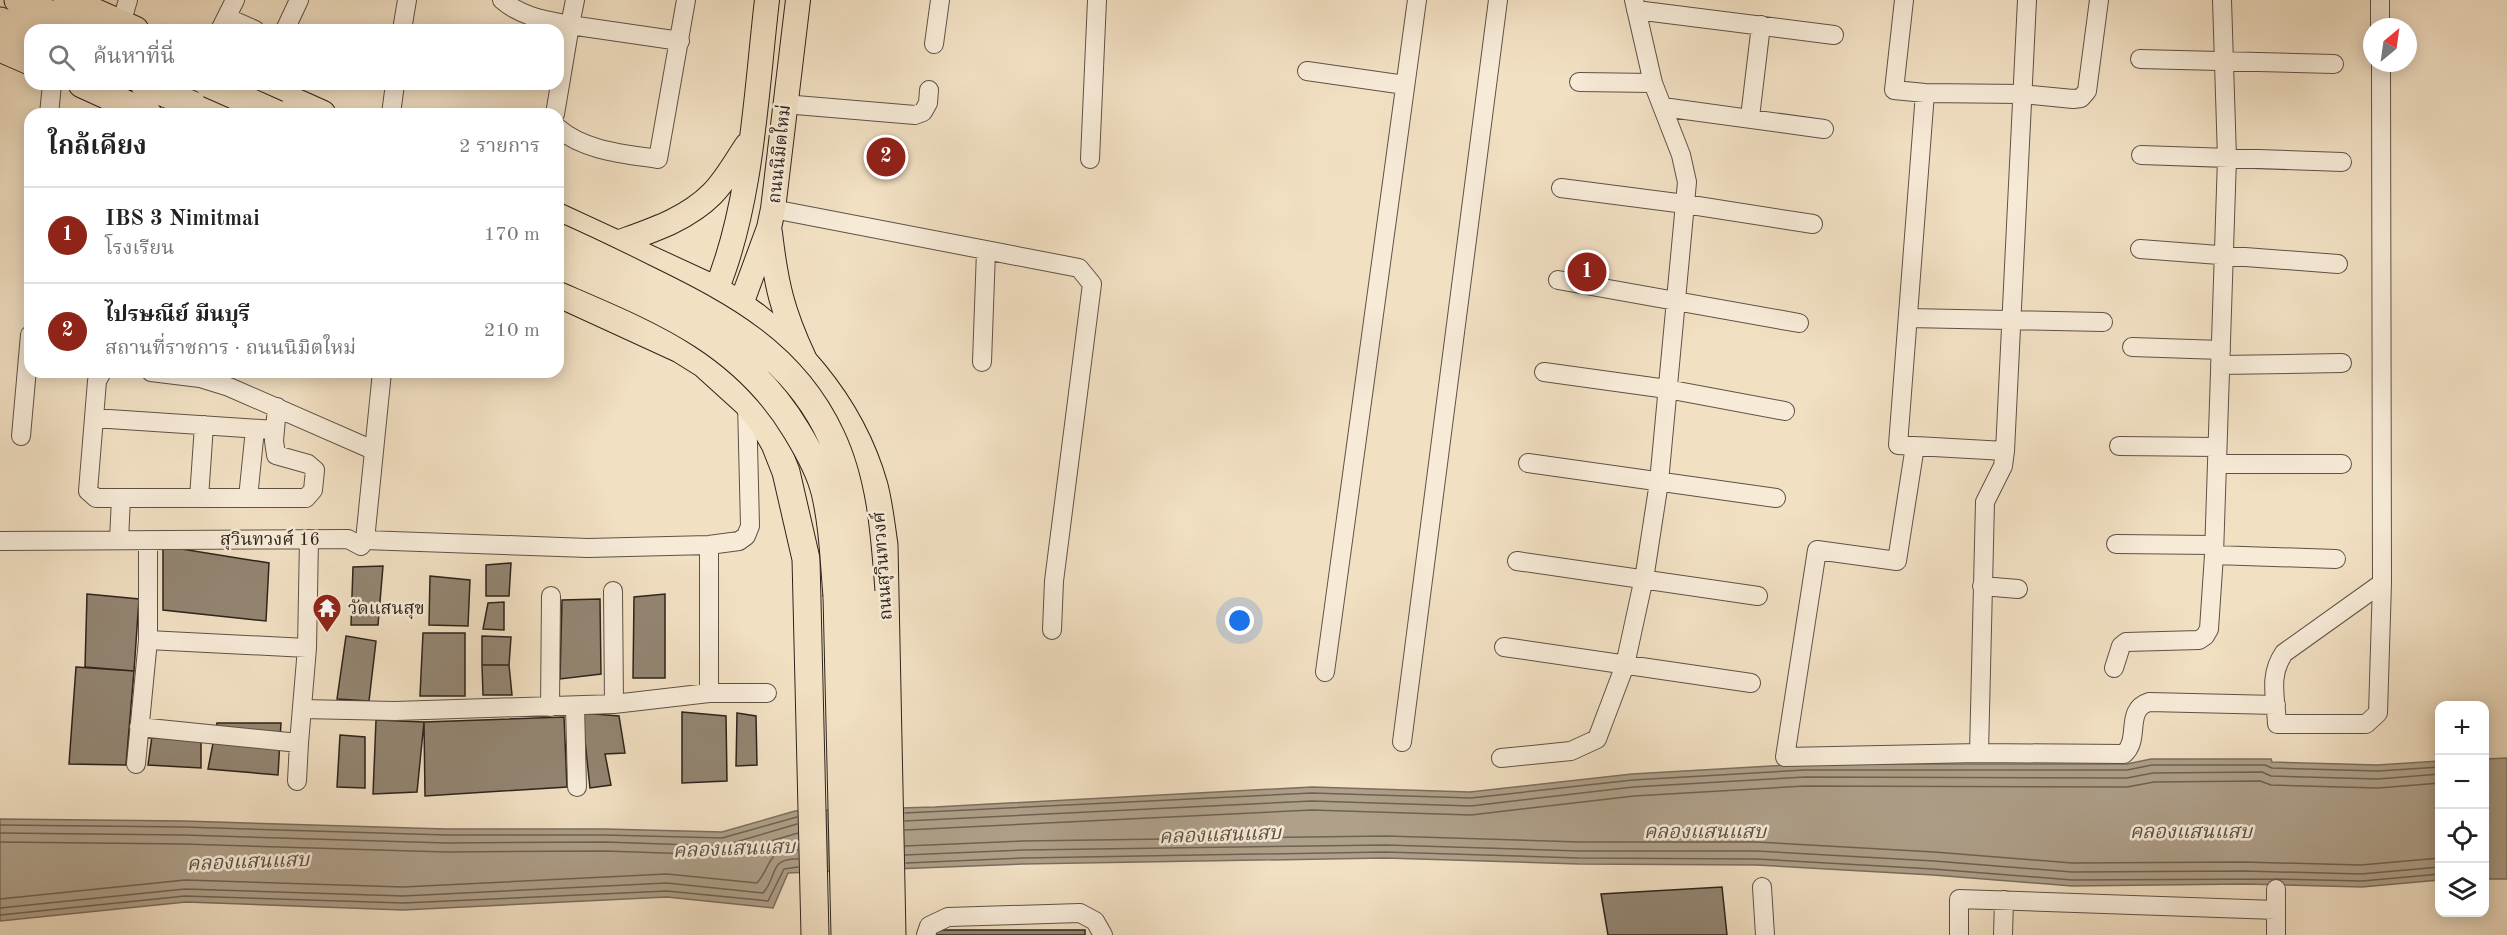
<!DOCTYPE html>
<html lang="th">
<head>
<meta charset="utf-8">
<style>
	:root { --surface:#fff; --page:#f2f2f2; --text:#222; --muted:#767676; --line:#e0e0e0; --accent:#8f2418 }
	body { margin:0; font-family:"Old Standard TT","Noto Serif Thai",serif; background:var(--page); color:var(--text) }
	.controls { position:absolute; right:18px; bottom:18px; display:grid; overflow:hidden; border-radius:12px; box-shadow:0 3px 15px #0003 }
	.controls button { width:54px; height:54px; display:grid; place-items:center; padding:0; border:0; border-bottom:2px solid var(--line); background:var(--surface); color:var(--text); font:30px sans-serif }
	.compass { position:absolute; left:2363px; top:18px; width:54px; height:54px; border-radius:50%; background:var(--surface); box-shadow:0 3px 15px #0003; rotate:29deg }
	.you { position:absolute; left:1240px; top:621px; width:21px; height:21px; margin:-15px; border:4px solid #fff; border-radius:50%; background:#1a73e8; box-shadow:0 0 0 9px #1a73e833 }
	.badge { display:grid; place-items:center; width:39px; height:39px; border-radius:50%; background:var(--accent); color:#fff; font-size:20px; font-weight:700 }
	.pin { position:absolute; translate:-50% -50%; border:3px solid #fff; box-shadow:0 2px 6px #0006 }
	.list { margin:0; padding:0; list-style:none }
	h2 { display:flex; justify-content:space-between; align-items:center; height:78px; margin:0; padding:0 24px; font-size:26px }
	h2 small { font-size:20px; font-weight:400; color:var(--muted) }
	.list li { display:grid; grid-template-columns:39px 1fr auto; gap:18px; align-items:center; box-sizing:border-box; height:96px; padding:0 24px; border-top:2px solid var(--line) }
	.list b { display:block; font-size:22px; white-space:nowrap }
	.list p { margin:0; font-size:20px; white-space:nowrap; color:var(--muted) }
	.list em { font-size:20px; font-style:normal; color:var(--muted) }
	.icon { flex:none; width:33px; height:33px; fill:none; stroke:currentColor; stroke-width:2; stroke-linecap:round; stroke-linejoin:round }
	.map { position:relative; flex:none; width:2507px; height:935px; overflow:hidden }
	.search { position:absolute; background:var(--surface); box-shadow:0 3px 15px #0003; left:24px; top:24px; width:540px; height:66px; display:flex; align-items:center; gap:15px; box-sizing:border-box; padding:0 21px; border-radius:18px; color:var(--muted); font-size:22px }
	.panel { position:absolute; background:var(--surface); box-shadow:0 3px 15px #0003; left:24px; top:108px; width:540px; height:270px; border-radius:18px }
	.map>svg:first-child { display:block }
	.water { fill:#afa08a; stroke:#7b6e5e; stroke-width:1.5 }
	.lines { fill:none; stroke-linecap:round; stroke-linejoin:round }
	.shore { stroke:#6e6252; stroke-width:1.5 }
	.building { fill:#938572; stroke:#2d231b; stroke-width:1.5 }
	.minor-casing { stroke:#5e5245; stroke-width:20 }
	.major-casing { stroke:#2d231b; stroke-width:26 }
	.highway-casing { stroke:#2d231b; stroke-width:29 }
	.minor { stroke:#f7ebd8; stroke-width:18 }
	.major { stroke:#f2e0c3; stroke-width:24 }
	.highway { stroke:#f2e0c3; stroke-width:27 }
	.highway-bridge-casing { stroke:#2d231b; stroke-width:29; stroke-linecap:butt }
	.highway-bridge { stroke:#f2e0c3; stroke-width:27 }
	.labels { text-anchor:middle; stroke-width:5; stroke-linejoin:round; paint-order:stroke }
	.street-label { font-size:18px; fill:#2d231b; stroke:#f7ebd8 }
	.poi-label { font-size:18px; fill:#2d231b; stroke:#f7ebd8; text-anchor:start }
	.water-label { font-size:20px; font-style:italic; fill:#5a4f42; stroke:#f7ebd8 }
</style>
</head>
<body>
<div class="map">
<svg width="2507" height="935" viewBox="0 0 2507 935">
	<rect width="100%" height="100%" fill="#f2e0c3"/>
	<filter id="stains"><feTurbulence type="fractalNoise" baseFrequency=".00333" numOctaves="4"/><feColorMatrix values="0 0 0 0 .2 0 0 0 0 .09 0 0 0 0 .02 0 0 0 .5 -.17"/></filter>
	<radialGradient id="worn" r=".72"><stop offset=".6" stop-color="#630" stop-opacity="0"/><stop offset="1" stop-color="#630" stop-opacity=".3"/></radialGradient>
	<path class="water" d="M 2507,758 L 2507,879 L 2485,879 L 2485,759 Z
		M 2151,759 L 2271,759 L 2272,762 L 2377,765 L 2439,761 L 2439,880 L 2362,887 L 2244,884 L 2072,886 L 1933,875 L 1756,865 L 1579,864 L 1385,858 L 1023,864 L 788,873 L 773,908 L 667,897 L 403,910 L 186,902 L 0,921 L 0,819 L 184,821 L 446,829 L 605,829 L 722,832 L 795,811 L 935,807 L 1312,787 L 1470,792 L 1632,774 L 1805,764 L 2127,764 Z"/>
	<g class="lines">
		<path class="shore" d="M 905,813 L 1312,793 L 1471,798 L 1633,780 L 1805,770 L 2127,770 L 2152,765 L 2265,765 L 2272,768 L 2378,771 L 2440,767
			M 905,821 L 1312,801 L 1471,806 L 1633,787 L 1805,777 L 2127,778 L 2153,773 L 2262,772 L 2271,776 L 2378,779 L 2440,774
			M 0,825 L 183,827 L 446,835 L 605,835 L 722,838 L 797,817
			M 905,830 L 1312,810 L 1471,815 L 1634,796 L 1805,786 L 2127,787 L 2154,782 L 2260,781 L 2271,785 L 2378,788 L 2440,783
			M 0,833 L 183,835 L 446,843 L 605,842 L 722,846 L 797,824
			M 0,842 L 183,844 L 446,852 L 605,851 L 723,855 L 798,833
			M 905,846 L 1023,841 L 1386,836 L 1580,842 L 1756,842 L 1934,852 L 2072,863 L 2244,862 L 2361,865 L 2440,858
			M 905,855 L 1023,850 L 1386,845 L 1579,851 L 1756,851 L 1934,861 L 2072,872 L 2244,871 L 2361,874 L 2440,867
			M 906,863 L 1023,858 L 1385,852 L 1579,858 L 1756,859 L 1933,869 L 2072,880 L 2276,879
			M 2276,879 L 2362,881 L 2440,874
			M 0,899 L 185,880 L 403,887 L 667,874 L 757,883 C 773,865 765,849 798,850
			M 0,908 L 185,889 L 403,896 L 667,883 L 763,893 C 778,877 768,858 798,859
			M 0,915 L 185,896 L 403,903 L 667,891 L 768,901 L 784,869 L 798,867"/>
	</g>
	<path class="building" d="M 163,546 L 269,563 L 266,621 L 163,610 Z
		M 511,563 L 509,596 L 486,596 L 486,565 Z
		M 383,566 L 378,625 L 351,625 L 353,567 Z
		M 430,576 L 470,580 L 468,626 L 429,625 Z
		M 87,594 L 139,599 L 134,671 L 85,667 Z
		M 665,594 L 665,678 L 633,678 L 634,597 Z
		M 600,599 L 601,674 L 560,679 L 562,600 Z
		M 504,602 L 504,630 L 483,629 L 488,603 Z
		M 423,633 L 465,633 L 465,696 L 420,696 Z
		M 346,636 L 376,641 L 369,701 L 337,699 Z
		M 482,636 L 511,637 L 509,665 L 482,665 Z
		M 482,665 L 509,665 L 512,695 L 483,695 Z
		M 76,667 L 134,671 L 126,765 L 69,764 Z
		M 682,712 L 726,716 L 727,781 L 682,783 Z
		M 582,713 L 619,716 L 625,753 L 605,754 L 611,785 L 590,788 Z
		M 737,713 L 756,716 L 757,765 L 736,766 Z
		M 564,717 L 567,787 L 425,796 L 424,722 Z
		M 376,720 L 424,722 L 417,792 L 373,794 Z
		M 217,723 L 281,723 L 278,775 L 208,769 Z
		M 340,735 L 365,737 L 365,788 L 337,787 Z
		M 152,736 L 201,740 L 201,768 L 148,765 Z
		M 1722,887 L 1727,935 L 1608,935 L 1601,894 Z
		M 935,930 L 1085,930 L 1085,935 L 935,935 Z"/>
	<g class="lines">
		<g class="minor-casing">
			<path id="minor" d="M 502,0 C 522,17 545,20 570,25 L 555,114
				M 575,0 L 570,25 L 680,41
				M 1904,0 L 1894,90 L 1925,93 L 2022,94 L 2073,99 L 2081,98 L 2087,91 L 2099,0
				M 2380,0 L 2380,27
				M 1636,10 L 1834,35
				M 228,18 L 255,30
				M 121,24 L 128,0
				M 220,30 L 235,0
				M 285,30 L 299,0
				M 402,30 L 407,0
				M 934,44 L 940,0
				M 2140,59 L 2334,64
				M 2381,63 L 2382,583 L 2378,713 L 2366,724 L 2277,724 C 2276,698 2268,676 2284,653 L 2382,583
				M 1307,71 L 1405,85
				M 1579,82 L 1653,83
				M 1925,93 L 1898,445 L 2005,451
				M 784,104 L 915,115 L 923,112 L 928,103 L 929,90
				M 1663,107 L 1824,129
				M 49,114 L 52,84
				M 391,114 L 395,84
				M 1750,117 L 1761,25
				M 558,128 C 584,151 625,154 658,159 L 686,0
				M 2141,155 L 2342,162
				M 1090,159 L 1097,0
				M 1561,188 L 1685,204 L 1813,224
				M 773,209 L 1079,268 L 1092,284 L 1054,581 L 1052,630
				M 2140,249 L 2338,264
				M 1558,280 L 1799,323
				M 1908,318 L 2103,322
				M 2132,347 L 2221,350
				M 982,362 L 986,251
				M 2220,365 L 2342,363
				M 102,372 L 97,381 L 88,491 L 96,498 L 306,498 L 313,490 L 315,470 L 308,464 L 276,455 L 274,441 L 277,407
				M 151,372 L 200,378 L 229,387 L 373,450
				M 1544,372 L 1667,389 L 1785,411
				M 94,418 L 275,430
				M 21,436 L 30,335
				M 1915,446 L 1897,561 L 1817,550 L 1785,757 L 1979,753 L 2124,754 C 2141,739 2124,710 2149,702 L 2276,705
				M 2119,446 L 2217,447
				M 1528,463 L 1776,498
				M 2217,464 L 2342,464
				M 199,498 L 204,425
				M 248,498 L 255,429
				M 119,540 L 121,498
				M 148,540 L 148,640 L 307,648 L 309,539
				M 365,540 L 588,548 L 709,545 L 739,541 L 746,536 L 750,526 L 747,403
				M 0,541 L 348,539 L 361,546 L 365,540 L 382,372
				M 2116,544 L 2214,545
				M 2214,555 L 2336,559
				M 1517,561 L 1758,596
				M 1982,586 L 2018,589
				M 613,591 L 614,704 L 709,693 L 709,545
				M 1504,647 L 1751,683
				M 2114,668 L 2121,646 L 2126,642 L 2199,640 L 2205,636 L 2209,629 L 2214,555 L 2227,158 L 2222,0
				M 1325,672 L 1417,0
				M 709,693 L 767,693
				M 575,706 L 577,787
				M 550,707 L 551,596
				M 302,709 L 395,711 L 614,704
				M 139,727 L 299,743 L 307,648
				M 1402,742 L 1498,0
				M 1979,753 L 1985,502 L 2003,466 L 2005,451 L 2027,0
				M 1501,758 L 1571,751 L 1597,739 L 1625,665 L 1645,573 L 1659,482 L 1687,182 L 1681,155 L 1653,83 L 1634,0
				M 136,764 L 148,640
				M 297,781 L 299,743
				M 1762,887 L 1765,935
				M 2276,889 L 2276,935
				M 926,935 L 929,926 L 948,917 L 1080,913 L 1095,921 L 1103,935
				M 1959,935 L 1959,899 L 2276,910
				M 2003,935 L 2004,900"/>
		</g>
		<g class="major-casing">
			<path id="major" d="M 770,233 C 776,284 782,311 804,358
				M 617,243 C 650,231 686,220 712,194 C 726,180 736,161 747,145
				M 716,290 C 752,203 756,93 767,0
				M 741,304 L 769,228 L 773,209 L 798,0"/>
		</g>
		<g class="highway-casing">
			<path id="highway" d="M 18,0 L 86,30
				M 67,0 L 135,30
				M 0,21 L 30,34
				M 0,48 L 30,61
				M 82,84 L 148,114
				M 144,84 L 213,114
				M 231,84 C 236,94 236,103 232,114
				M 255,84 L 322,114
				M 558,217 L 716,290 C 789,332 851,404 874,486 C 879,505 881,525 884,545 L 892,935
				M 558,293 L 680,349 L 704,364 L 747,403 L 763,423 L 775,444 L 786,472 L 806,559 L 815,935
				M 861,592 L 869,935
				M 837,596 L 845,935"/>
		</g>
		<use href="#minor" class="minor"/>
		<use href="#major" class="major"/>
		<use href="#highway" class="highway"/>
		<g class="highway-bridge-casing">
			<path id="highway-bridge" d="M 209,84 L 277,114
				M 558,237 C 587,250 616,264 644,278 C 722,316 793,354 831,436 C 854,484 857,540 861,592
				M 558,265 C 652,306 740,337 796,430 C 807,448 820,471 825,492 C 833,525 834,561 837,596"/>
		</g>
		<use href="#highway-bridge" class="highway-bridge"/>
	</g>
	<defs>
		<g id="temple-pin" transform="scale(1.5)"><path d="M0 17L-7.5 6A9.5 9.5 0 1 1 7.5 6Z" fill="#8f2418" stroke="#f7ebd8"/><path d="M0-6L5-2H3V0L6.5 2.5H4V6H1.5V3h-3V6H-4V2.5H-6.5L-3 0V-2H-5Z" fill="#fff"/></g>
	</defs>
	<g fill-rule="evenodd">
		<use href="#temple-pin" x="327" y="608"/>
	</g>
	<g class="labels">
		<g class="street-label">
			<text transform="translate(779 154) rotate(-84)" y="6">ถนนนิมิตใหม่</text>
			<text x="270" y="545">สุวินทวงศ์ 16</text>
			<text transform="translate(882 566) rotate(-94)" y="6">ถนนสุวินทวงศ์</text>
		</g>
		<g class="poi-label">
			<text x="348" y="614">วัดแสนสุข</text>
		</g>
		<g class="water-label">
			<text x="1705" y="838">คลองแสนแสบ</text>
			<text x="2191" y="838">คลองแสนแสบ</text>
			<text transform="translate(1220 834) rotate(-2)" y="7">คลองแสนแสบ</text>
			<text transform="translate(734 848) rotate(-2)" y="7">คลองแสนแสบ</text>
			<text transform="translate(248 861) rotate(-2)" y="7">คลองแสนแสบ</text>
		</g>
	</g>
	<rect width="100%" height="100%" filter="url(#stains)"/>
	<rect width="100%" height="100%" fill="url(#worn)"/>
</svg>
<div class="controls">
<button>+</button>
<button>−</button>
<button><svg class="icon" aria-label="locate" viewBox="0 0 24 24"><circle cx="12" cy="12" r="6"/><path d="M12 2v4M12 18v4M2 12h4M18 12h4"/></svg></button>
<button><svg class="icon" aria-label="layers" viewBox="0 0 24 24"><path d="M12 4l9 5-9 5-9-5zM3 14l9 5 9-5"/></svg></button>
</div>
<svg class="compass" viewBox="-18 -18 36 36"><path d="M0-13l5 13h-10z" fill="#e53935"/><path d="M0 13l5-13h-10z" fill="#767676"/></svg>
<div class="you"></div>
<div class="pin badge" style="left:1587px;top:272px">1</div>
<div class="pin badge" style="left:886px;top:157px">2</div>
<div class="search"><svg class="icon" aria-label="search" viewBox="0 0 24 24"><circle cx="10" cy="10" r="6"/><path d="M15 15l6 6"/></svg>ค้นหาที่นี่</div>
<section class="panel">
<h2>ใกล้เคียง<small>2 รายการ</small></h2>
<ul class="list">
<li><span class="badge">1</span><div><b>IBS 3 Nimitmai</b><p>โรงเรียน</p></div><em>170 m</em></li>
<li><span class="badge">2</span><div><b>ไปรษณีย์ มีนบุรี</b><p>สถานที่ราชการ · ถนนนิมิตใหม่</p></div><em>210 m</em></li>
</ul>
</section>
</div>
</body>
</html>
